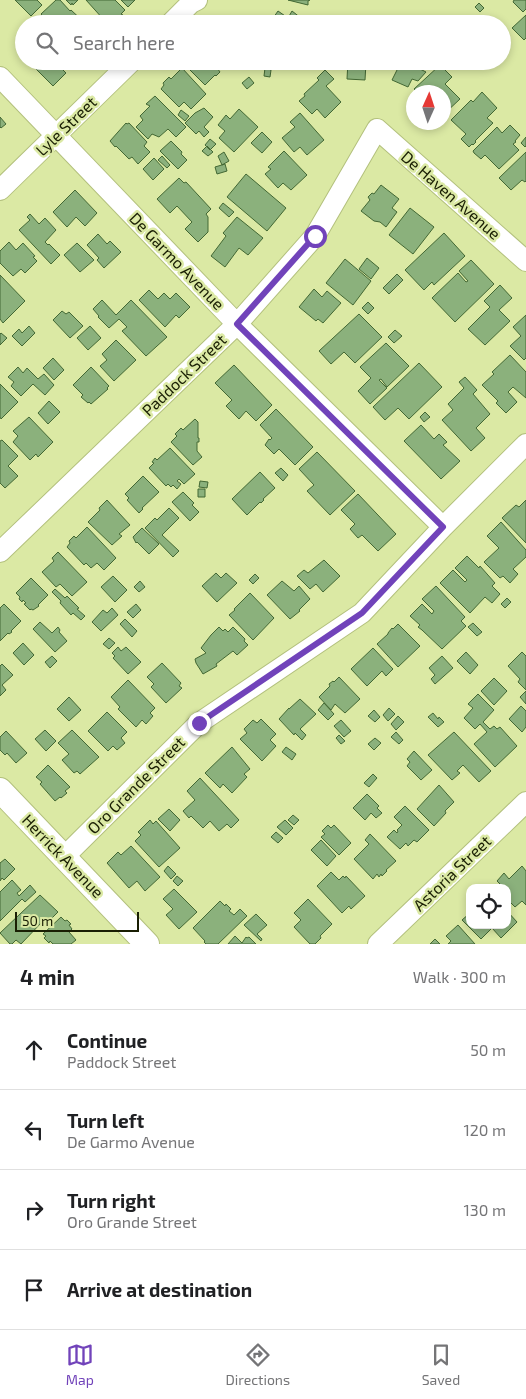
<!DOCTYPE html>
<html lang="en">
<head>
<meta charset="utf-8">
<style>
	:root { --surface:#fff; --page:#f2f2f2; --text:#202124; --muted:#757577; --line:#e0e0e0; --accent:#7143ba }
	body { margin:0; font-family:"Exo 2",sans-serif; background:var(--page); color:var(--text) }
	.controls { position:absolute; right:15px; bottom:15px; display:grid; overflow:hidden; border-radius:10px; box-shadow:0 2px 8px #0003 }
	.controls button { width:45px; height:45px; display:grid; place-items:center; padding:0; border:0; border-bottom:1px solid var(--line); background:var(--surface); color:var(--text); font:25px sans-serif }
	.compass { position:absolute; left:406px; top:85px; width:45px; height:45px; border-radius:50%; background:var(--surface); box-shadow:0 2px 8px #0003; rotate:3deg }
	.scale { position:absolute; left:15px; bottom:12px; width:124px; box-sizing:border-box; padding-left:5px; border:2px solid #191e03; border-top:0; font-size:14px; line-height:18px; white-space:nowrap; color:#191e03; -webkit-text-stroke:4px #dbe9a4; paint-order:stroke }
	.stop { position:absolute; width:15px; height:15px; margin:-11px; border:4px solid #7143ba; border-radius:50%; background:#fff }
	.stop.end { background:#7143ba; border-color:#fff; box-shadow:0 1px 5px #0008 }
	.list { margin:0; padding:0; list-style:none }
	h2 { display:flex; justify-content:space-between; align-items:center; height:65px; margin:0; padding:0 20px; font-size:21px }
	h2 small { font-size:16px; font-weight:400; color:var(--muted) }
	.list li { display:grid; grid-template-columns:32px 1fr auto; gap:15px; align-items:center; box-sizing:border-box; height:80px; padding:0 20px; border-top:1px solid var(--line) }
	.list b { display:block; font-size:19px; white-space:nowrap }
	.list p { margin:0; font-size:16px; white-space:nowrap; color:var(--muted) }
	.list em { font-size:16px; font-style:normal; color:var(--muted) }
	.icon { flex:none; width:28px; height:28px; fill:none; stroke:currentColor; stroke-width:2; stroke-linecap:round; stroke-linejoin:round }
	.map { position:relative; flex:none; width:526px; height:944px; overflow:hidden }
	.search { position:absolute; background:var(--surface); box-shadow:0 2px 8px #0003; left:15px; right:15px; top:15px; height:55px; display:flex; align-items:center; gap:12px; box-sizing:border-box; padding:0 18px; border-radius:28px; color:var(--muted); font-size:19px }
	.sheet { height:385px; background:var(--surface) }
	nav { display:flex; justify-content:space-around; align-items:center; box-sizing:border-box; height:70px; border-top:1px solid var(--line); background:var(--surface); font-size:14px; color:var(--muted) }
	nav a { display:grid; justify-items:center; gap:2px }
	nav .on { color:var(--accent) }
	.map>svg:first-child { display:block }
	.building { fill:#8bb17c; stroke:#436834 }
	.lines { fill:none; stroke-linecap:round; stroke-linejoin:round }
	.minor-casing { stroke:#b3c07d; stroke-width:22 }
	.tertiary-casing { stroke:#b3c07d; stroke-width:26 }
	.minor { stroke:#fff; stroke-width:20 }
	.tertiary { stroke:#fff; stroke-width:24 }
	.route { stroke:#7143ba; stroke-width:6 }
	.labels { text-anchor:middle; stroke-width:5; stroke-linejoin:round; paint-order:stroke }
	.street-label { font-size:16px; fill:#191e03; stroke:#dbe9a4 }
</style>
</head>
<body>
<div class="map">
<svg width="526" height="944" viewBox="0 0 526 944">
	<rect width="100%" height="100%" fill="#dbe9a4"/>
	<path class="building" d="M 15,0 L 37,0 L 42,5 L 31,16 Z
		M 56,0 L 60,0 L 70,11 L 71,10 L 86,24 L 50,24 L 41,14 Z
		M 66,0 L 78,0 L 73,5 L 72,3 L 71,5 Z
		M 86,0 L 115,0 L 125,10 L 121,14 L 123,15 L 119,20 L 117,18 L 111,24 L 106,24 L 103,21 L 104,20 Z
		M 121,0 L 135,0 L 128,7 Z
		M 288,0 L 310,0 L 308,1 L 308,5 Z
		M 514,0 L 526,0 L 526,9 L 523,12 L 513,2 Z
		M 479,3 L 484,8 L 480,12 L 475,7 Z
		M 278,11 L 288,18 L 292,11 L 306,22 L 305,24 L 269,24 Z
		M 526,15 L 526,38 L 524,40 L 512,28 Z
		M 24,31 L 24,46 L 16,39 Z
		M 28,61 L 69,61 L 71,63 L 63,70 L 66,73 L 53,86 Z
		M 193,61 L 218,61 L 215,65 L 220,72 L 216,76 L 215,75 L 205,85 L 188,68 L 194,63 Z
		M 240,61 L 256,61 L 248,69 Z
		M 348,61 L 381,61 L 381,63 L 366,63 L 365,80 L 347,79 Z
		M 396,61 L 422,61 L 418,68 L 426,72 L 418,81 L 412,79 L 408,87 L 392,80 L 400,64 Z
		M 440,65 L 452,77 L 445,84 L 460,99 L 444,114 L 445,115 L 444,116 L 444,92 L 417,92 L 414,89 Z
		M 182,68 L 206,94 L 191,109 L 184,102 L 179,107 L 161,89 L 164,85 L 163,83 L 169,77 L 171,79 Z
		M 265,68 L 271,70 L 270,77 L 264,76 Z
		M 325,70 L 334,79 L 326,86 L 341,102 L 325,118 L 317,109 L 312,114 L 299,101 L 305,96 L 304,94 L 319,80 L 317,78 Z
		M 249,77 L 254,83 L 247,89 L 242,83 Z
		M 482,92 L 497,108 L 487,118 L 493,123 L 475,141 L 476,142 L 473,145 L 472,144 L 469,147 L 461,139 L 466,134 L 451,120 L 471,100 L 473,102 Z
		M 155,96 L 186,127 L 176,137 L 168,129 L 159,137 L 152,134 L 148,139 L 136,127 L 143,120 L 140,116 L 150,106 L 146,104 Z
		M 204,108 L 213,117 L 204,127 L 209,132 L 204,137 L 199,131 L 196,134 L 185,123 L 195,113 Z
		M 239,109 L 258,127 L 234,152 L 219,138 L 225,131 L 218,125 L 226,115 L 230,119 Z
		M 181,110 L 189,116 L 185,121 L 178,115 Z
		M 300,113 L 324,140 L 307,155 L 300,147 L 294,152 L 282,138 L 295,127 L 290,122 Z
		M 0,117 L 6,124 L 1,128 L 0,127 Z
		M 423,122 L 437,122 L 430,129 Z
		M 126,123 L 127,124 L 129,123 L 147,142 L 144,146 L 150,152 L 138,164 L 132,157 L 129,159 L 116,146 L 115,147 L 110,141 Z
		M 510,125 L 520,135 L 515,141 L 516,142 L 513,144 L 519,150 L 499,169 L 485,155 L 481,159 L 474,153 L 473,151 L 497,127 L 502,133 Z
		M 262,132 L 272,142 L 262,153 L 251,143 Z
		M 526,137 L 526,146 L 525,147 L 521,143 Z
		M 210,139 L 216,144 L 210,150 L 205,145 Z
		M 171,141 L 182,152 L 181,154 L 187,160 L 178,169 L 160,151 Z
		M 207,146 L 213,152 L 208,156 L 202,151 Z
		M 284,151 L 307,175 L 291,190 L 283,183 L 278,188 L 265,174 L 271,169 L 268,167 Z
		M 224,152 L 229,161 L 222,165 L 218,156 Z
		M 526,152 L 526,181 L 525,182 L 522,180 L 511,190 L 499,178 Z
		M 162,156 L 170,165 L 167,168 L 158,160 Z
		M 154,158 L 164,169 L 153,180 L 143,169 Z
		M 225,164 L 227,171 L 217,174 L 215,167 Z
		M 246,174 L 286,208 L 267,231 L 227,197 Z
		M 179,178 L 184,183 L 186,182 L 211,209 L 206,214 L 208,217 L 208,232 L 198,242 L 185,229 L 192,222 L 177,206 L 170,213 L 157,199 Z
		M 381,185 L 399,199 L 392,208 L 397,212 L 386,227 L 380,222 L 374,221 L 361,211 L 370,200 L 368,197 L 372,193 L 374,194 Z
		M 75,190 L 97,213 L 85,226 L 76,217 L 67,227 L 53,212 Z
		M 223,203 L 234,212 L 229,217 L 219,208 Z
		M 410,208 L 434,227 L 413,254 L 389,235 Z
		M 30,214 L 39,224 L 45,218 L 56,230 L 45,242 L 48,245 L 49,244 L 60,255 L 51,264 L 19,230 L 30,220 L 27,217 Z
		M 237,217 L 263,238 L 248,255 L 239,248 L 225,267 L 211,256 L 226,236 L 223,233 Z
		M 444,233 L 465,256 L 434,285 L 432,282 L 424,290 L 405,270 Z
		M 98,234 L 107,244 L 110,241 L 121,252 L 104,268 L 97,260 L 99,258 L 87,245 Z
		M 9,242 L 16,250 L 23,243 L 35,256 L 33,257 L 37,261 L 25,273 L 21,269 L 13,276 L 0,263 L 0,251 Z
		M 77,243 L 94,260 L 80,272 L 64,255 Z
		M 367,258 L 379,268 L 371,279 L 359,269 Z
		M 345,259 L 371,281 L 353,305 L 326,283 Z
		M 471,260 L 494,284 L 455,322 L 432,298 L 458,273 L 466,282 L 468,281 L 459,271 Z
		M 397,274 L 403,280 L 389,294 L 383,288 Z
		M 0,275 L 25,301 L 3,323 L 0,319 Z
		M 500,285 L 512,298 L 499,310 L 510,321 L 485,345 L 468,329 L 490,307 L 484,301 Z
		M 314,289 L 322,297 L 327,291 L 341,303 L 323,323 L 318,319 L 316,321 L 299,307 Z
		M 149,290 L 158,299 L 164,293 L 170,299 L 176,293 L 190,307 L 179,318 L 176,315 L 165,327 L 139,300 Z
		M 102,300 L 116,315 L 131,300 L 167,337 L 146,356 L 122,331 L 127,327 L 119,319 L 109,328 L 98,317 L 99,316 L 93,309 Z
		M 368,302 L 374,308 L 368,314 L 362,308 Z
		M 62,311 L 66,314 L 69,312 L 83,326 L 70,338 L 53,320 Z
		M 359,314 L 382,337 L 355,363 L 344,352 L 331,364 L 319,351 Z
		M 526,315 L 526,358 L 524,360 L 510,346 L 521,336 L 513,327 Z
		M 29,326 L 35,333 L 22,346 L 12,336 L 19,329 L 22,333 Z
		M 90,326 L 101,338 L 88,350 L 77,338 Z
		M 395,330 L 402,336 L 394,343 L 388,337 Z
		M 1,333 L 7,338 L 0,345 L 0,334 Z
		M 116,340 L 136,360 L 114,381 L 100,366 L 107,360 L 102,354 Z
		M 386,343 L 409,366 L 387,387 L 381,379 L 379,380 L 387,388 L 370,404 L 358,391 L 371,378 L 360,367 Z
		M 510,355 L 526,372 L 526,398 L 513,387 L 508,392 L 517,402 L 506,413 L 496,403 L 498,401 L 482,385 L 494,374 L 492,372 Z
		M 53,358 L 64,370 L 54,380 L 43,368 Z
		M 419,363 L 442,387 L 409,419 L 398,408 L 385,420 L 373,407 Z
		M 234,365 L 272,405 L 256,421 L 246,411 L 239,419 L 226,406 L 232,400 L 215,383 Z
		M 18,367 L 23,373 L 27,368 L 38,379 L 44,374 L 54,385 L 45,395 L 33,384 L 21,396 L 11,386 L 14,382 L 8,377 Z
		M 91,367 L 109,386 L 107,388 L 108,389 L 91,404 L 89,402 L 88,403 L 81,397 L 83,395 L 73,385 Z
		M 465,377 L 477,390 L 473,394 L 490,414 L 476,428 L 485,438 L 471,451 L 442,420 L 453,410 L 448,404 L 464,388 L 459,382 Z
		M 0,384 L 18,402 L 1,419 L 0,417 Z
		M 49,401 L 60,412 L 48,424 L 38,413 Z
		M 276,409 L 313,447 L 295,465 L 279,449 L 274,454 L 265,445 L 269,439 L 270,440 L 272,438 L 260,425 Z
		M 425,412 L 430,417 L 424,422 L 420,417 Z
		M 29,417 L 53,442 L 38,457 L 36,454 L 30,460 L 13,442 L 18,436 L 13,431 Z
		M 195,419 L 198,422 L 198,438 L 199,438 L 199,442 L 197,442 L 197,451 L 202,457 L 193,465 L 171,442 L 177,436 L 175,434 L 181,428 L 183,430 Z
		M 421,425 L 434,439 L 439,434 L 447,442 L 443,445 L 460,461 L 441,479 L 404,441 Z
		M 2,440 L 18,456 L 8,466 L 18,476 L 5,488 L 0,483 L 0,441 Z
		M 170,448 L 195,474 L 184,484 L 179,479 L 177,481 L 181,484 L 177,489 L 173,485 L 171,487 L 168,484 L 166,486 L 149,468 L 154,463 L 152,462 L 155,458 L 157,460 Z
		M 317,452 L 355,491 L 330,515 L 307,491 L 314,485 L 299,469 Z
		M 281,468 L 288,475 L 283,481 L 275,473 Z
		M 260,472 L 275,488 L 263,499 L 264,500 L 261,503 L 260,502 L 247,515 L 232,499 Z
		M 143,476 L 159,492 L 142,508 L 143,509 L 139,513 L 127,500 L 129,498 L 125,494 Z
		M 200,481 L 208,482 L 207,488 L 199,487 Z
		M 198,489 L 205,489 L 205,497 L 198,497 Z
		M 183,492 L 194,503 L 192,505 L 199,512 L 190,521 L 172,502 Z
		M 358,494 L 396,534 L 378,551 L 362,535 L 358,538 L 350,529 L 355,524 L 341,510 Z
		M 107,500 L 130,525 L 119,534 L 122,536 L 112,545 L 88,522 L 100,510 L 99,508 Z
		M 526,500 L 526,543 L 502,518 L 516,505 L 519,507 Z
		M 169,508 L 179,518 L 162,535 L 179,551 L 173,557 L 145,528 L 155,518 L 157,520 Z
		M 501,522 L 526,550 L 526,557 L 513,569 L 518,574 L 510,583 L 503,576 L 500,578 L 484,562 L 499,548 L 487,536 Z
		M 87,527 L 116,558 L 104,570 L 97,563 L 91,568 L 86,563 L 84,565 L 67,547 L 70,543 L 69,541 L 74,536 L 76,538 Z
		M 142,528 L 159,544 L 149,554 L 137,542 L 136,543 L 133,537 Z
		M 58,552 L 87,582 L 72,596 L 60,584 L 56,587 L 42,572 L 54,561 L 52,558 Z
		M 467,556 L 479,568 L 480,566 L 495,583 L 492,586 L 500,594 L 492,603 L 485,597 L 470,613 L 440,583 L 453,570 L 465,582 L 467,580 L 455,568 Z
		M 324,560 L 340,576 L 323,592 L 316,584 L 310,589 L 297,576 L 304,570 L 308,573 Z
		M 216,573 L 221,578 L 226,573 L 237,583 L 217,602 L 202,586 Z
		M 255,574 L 259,578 L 253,584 L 249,580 Z
		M 113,576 L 127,590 L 115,602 L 101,587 Z
		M 31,578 L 48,595 L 38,605 L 39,606 L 33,610 L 31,609 L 30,610 L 24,604 L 26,603 L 23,600 L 22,602 L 19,599 L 20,597 L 16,593 Z
		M 140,581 L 145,587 L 139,592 L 134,587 Z
		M 282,581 L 294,591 L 299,586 L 310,599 L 299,610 L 300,611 L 290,619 L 267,595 Z
		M 436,586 L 465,617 L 461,621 L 466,626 L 442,649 L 422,630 L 418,627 L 420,625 L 410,616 L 422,604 L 432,614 L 434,611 L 422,599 Z
		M 55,589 L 65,598 L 67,596 L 79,608 L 77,609 L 85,616 L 81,620 L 73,613 L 71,615 L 60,603 L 61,601 L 52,592 Z
		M 250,593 L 274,618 L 253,640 L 229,615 L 235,610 L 234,609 Z
		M 507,598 L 511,602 L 505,608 L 501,604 Z
		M 4,604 L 21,621 L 11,631 L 12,632 L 9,634 L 8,633 L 0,641 L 0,608 Z
		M 136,604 L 141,610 L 133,618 L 127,612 Z
		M 112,608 L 118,615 L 101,631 L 92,622 L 103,610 L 107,613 Z
		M 125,619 L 137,631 L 132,637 L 120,624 Z
		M 40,622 L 52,633 L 58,627 L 60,630 L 59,632 L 67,641 L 55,652 L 33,629 Z
		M 473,623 L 482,632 L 477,636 L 468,627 Z
		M 398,624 L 420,646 L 398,667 L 377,644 L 388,634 L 388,633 L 392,628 L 393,629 Z
		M 219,627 L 223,631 L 225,629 L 228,632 L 233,627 L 245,639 L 244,641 L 248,645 L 237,655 L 233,651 L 216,664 L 217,666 L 203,674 L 196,663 L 195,659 L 206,653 L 201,648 L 211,635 Z
		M 109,638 L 115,643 L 109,649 L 103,644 Z
		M 23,643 L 34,655 L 24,665 L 13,653 Z
		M 118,647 L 121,651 L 126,647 L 141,662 L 128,674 L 113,658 L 115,656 L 112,653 Z
		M 373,648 L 393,669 L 386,676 L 382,671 L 367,686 L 351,669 Z
		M 466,652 L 478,665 L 470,674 L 457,661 Z
		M 522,652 L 526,656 L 526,690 L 518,682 L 520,679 L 508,666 Z
		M 52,656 L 57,661 L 50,668 L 45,662 Z
		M 442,656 L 453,668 L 435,684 L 431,679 L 435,675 L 429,668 Z
		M 162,663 L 181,683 L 179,686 L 182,688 L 166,703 L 151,687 L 154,684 L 147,677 Z
		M 2,664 L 13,675 L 2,685 L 6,690 L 0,696 L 0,666 Z
		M 339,677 L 360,699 L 345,713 L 335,704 L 331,710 L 319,697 L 330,686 L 329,684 L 333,681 L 334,682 Z
		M 494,678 L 507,691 L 494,705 L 481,691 Z
		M 128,680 L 155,708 L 150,713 L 153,716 L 146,724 L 142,720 L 136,727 L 118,709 L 120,707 L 111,697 Z
		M 526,691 L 526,704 L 520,697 Z
		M 478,694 L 494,710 L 483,722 L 490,729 L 494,726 L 497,729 L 500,727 L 517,746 L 495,767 L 474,744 L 487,732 L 480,724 L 475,729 L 464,718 L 473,708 L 468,704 Z
		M 69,697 L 81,710 L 69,721 L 57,709 Z
		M 300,699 L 316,714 L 300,729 L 306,735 L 302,740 L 295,733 L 294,735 L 279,719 L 289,708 L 289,709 Z
		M 324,703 L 334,714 L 328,720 L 318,710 Z
		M 521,706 L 526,711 L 526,727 L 522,732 L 509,719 Z
		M 389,708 L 395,714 L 388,721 L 383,715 Z
		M 374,710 L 380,717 L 375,722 L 368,716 Z
		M 107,712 L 127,732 L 121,738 L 125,743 L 117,750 L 113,746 L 108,751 L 88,731 Z
		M 433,713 L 438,719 L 439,717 L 444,722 L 438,727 L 428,717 Z
		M 398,716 L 404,722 L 396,730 L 391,724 Z
		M 261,719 L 276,734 L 270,740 L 276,746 L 262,761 L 240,739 L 247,733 L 244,729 L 253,720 L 257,723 Z
		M 341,720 L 351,731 L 344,737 L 334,726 Z
		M 45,730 L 56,741 L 46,751 L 35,739 Z
		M 72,730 L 99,757 L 80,774 L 77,771 L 74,773 L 62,760 L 69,754 L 58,743 Z
		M 6,731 L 27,753 L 16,763 L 7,753 L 5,755 L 0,750 L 0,737 Z
		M 396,732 L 403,740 L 399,744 L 391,737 Z
		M 454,732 L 491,771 L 479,782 L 463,765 L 457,771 L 460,773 L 452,780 L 428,755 Z
		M 339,735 L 345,741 L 341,744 L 336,738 Z
		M 375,738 L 381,743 L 374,750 L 368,744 Z
		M 232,747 L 250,769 L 244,774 L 247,777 L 232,793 L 223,784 L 220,788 L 205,773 Z
		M 286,747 L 296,754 L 292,760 L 282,752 Z
		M 414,751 L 432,770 L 421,780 L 407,766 L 410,762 L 407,759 Z
		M 48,765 L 70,787 L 65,791 L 67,793 L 61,798 L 60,797 L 55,801 L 40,784 L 42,782 L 36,777 Z
		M 373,774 L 377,778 L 369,787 L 364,783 Z
		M 200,778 L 239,820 L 231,828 L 227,824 L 219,831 L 210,821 L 203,828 L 191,816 L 189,818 L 183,811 L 195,800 L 187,791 Z
		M 439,785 L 454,802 L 445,811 L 446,813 L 434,826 L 417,809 Z
		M 367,794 L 379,806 L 377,808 L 382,813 L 376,818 L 371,813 L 365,820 L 353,808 Z
		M 405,806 L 429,830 L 417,842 L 414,840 L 408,846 L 406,843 L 400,849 L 387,837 L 394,830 L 397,833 L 398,831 L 397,830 L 402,825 L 394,817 Z
		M 169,809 L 180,820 L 170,831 L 158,819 Z
		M 293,815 L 299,820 L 294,825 L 288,820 Z
		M 150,820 L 153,824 L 156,821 L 180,848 L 159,867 L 135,841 L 141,835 L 138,832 Z
		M 285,820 L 293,828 L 286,835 L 277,827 Z
		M 328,825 L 331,828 L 334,825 L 351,843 L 339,855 L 321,837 L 325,834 L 322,831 Z
		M 276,832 L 283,838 L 278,843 L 271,837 Z
		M 370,834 L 396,861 L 386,870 L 387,871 L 382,876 L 381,874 L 379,877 L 377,874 L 373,879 L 354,859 L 369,844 L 365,840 Z
		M 321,840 L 336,856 L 327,866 L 311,850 Z
		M 131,846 L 160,877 L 145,891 L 137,881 L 129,888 L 107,863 L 118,852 L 121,855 Z
		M 5,859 L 15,869 L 4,880 L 2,878 L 0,881 L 0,863 Z
		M 168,866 L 176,874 L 171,879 L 164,871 Z
		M 522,866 L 526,871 L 526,905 L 522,901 L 515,907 L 507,899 L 508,893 L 507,888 L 504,888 L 497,881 L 504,873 L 509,879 Z
		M 331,872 L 339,880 L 343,876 L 345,878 L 346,876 L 365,896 L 351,909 L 349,906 L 342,913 L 317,886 Z
		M 177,876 L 183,881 L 178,886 L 173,881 Z
		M 12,880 L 21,890 L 17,893 L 19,896 L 30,885 L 36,892 L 25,902 L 22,899 L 0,921 L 0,892 Z
		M 174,889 L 197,912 L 179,929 L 166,915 L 173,909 L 163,899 Z
		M 40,895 L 58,912 L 46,924 L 43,921 L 21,944 L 16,940 L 12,944 L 10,944 L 0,933 Z
		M 308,899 L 332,924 L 320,936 L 321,938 L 315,944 L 310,944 L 294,927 L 301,920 L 294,913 Z
		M 220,901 L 225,906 L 226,904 L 231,909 L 229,911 L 234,915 L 240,909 L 247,916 L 218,944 L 206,944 L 204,942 L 205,941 L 193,928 Z
		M 507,911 L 517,922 L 501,938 L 492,928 L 481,939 L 462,920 L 470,913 L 470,925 L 507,925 Z
		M 256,914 L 267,925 L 257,934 L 262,939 L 261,941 L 244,925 Z
		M 61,917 L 65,921 L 67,920 L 71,924 L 69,925 L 72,929 L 69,932 L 76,940 L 71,944 L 53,944 L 50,941 L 49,943 L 44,938 L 46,936 L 43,934 Z
		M 458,925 L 475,944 L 448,944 L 451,941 L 446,936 Z
		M 235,936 L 242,943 L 246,937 L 247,938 L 249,937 L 256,944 L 228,944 Z
		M 435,939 L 440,944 L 430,944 Z"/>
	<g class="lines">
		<g class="minor-casing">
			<path id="minor" d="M 170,24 L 191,3 L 197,0
				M 0,77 L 237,324 L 443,527
				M 0,190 L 132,61
				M 0,552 L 237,324 L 315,236 L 377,129 L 526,261
				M 64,857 L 199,723 L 362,613 L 443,527 L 526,444
				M 378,944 L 526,802"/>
		</g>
		<g class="tertiary-casing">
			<path id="tertiary" d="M 0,790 L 147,944"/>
		</g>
		<use href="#minor" class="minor"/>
		<use href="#tertiary" class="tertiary"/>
	</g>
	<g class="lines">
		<path class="route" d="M 199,723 L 362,613 L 443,527 L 237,324 L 315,236"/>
	</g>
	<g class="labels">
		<g class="street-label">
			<text transform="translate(66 126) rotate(-44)" y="6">Lyle Street</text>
			<text transform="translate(451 195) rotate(41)" y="6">De Haven Avenue</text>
			<text transform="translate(177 261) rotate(46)" y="6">De Garmo Avenue</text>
			<text transform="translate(184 375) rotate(-44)" y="6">Paddock Street</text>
			<text transform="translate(136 785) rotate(-45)" y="6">Oro Grande Street</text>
			<text transform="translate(63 856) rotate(46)" y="6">Herrick Avenue</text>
			<text transform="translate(452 873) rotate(-44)" y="6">Astoria Street</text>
		</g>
	</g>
</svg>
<div class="controls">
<button><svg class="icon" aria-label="locate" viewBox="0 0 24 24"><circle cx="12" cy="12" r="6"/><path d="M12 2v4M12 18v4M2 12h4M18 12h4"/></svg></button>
</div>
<svg class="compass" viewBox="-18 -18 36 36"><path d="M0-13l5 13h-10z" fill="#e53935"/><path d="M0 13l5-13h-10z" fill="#757577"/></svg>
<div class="scale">50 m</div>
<div class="stop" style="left:315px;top:236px"></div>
<div class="stop end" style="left:199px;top:723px"></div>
<div class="search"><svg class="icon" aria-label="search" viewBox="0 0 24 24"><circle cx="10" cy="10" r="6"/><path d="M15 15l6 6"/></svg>Search here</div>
</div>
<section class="sheet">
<h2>4 min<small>Walk · 300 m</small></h2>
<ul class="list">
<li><svg class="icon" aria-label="ahead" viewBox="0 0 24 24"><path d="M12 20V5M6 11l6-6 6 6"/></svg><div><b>Continue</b><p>Paddock Street</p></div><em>50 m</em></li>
<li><svg class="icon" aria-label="left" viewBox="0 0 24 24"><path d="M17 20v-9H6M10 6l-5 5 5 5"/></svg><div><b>Turn left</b><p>De Garmo Avenue</p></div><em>120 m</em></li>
<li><svg class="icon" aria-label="right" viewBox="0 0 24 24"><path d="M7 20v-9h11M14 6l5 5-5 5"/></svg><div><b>Turn right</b><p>Oro Grande Street</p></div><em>130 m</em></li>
<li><svg class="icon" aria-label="arrive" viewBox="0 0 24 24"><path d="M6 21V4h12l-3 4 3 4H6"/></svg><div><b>Arrive at destination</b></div></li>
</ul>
</section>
<nav>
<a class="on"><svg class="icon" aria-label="map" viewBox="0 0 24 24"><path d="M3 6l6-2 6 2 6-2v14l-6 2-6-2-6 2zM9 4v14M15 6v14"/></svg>Map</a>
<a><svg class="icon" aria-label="directions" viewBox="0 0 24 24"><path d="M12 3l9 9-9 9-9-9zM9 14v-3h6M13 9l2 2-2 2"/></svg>Directions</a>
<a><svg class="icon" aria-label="saved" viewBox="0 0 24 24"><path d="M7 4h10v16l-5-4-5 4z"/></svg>Saved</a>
</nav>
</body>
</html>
